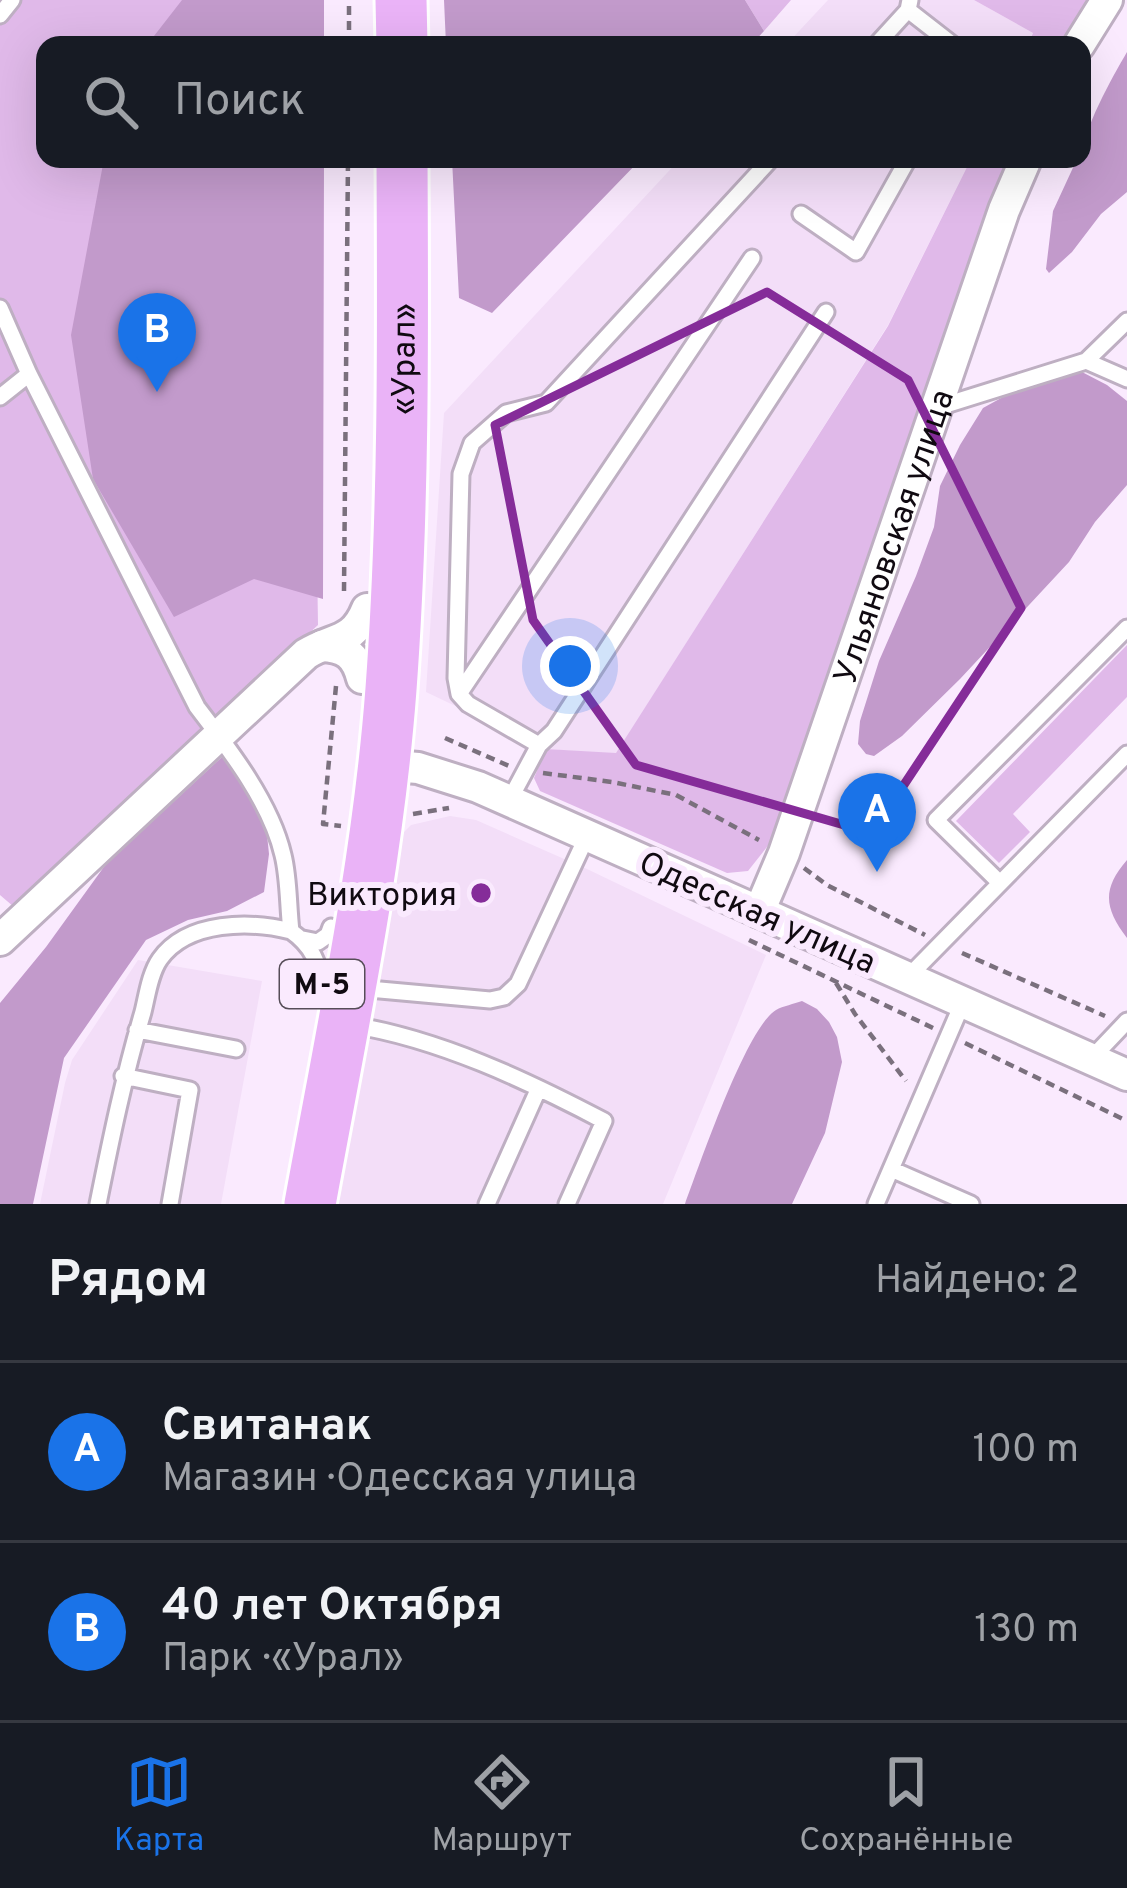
<!DOCTYPE html>
<html lang="ru">
<head>
<meta charset="utf-8">
<style>
	:root { --surface:#171b24; --page:#20242c; --text:#f1f3f6; --muted:#9ea1a6; --line:#363941; --accent:#1a73e8 }
	body { margin:0; font-family:Overpass,sans-serif; background:var(--page); color:var(--text) }
	.you { position:absolute; left:570px; top:666px; width:42px; height:42px; margin:-30px; border:9px solid #fff; border-radius:50%; background:#1a73e8; box-shadow:0 0 0 18px #1a73e833 }
	.badge { display:grid; place-items:center; width:78px; height:78px; border-radius:50%; background:var(--accent); color:#fff; font-size:39px; font-weight:700 }
	.pin { position:absolute; translate:-50% -99px; filter:drop-shadow(0 3px 6px #0008) }
	.pin::after { content:''; position:absolute; top:63px; width:42px; height:36px; background:inherit; clip-path:polygon(0 0,100% 0,50% 100%) }
	.list { margin:0; padding:0; list-style:none }
	h2 { display:flex; justify-content:space-between; align-items:center; height:156px; margin:0; padding:0 48px; font-size:51px }
	h2 small { font-size:39px; font-weight:400; color:var(--muted) }
	.list li { display:grid; grid-template-columns:78px 1fr auto; gap:36px; align-items:center; box-sizing:border-box; height:180px; padding:0 48px; border-top:3px solid var(--line) }
	.list b { display:block; font-size:45px; white-space:nowrap }
	.list p { margin:0; font-size:39px; white-space:nowrap; color:var(--muted) }
	.list em { font-size:39px; font-style:normal; color:var(--muted) }
	.icon { flex:none; width:66px; height:66px; fill:none; stroke:currentColor; stroke-width:2; stroke-linecap:round; stroke-linejoin:round }
	.map { position:relative; flex:none; width:1127px; height:1204px; overflow:hidden }
	.search { position:absolute; background:var(--surface); box-shadow:0 12px 48px #0002; left:36px; right:36px; top:36px; height:132px; display:flex; align-items:center; gap:30px; box-sizing:border-box; padding:0 42px; border-radius:24px; color:var(--muted); font-size:45px }
	.sheet { height:516px; background:var(--surface) }
	nav { display:flex; justify-content:space-around; align-items:center; box-sizing:border-box; height:168px; border-top:3px solid var(--line); background:var(--surface); font-size:33px; color:var(--muted) }
	nav a { display:grid; justify-items:center; gap:6px }
	nav .on { color:var(--accent) }
	.map>svg:first-child { display:block }
	.built { fill:#f3def8 }
	.green { fill:#e0b9e9 }
	.forest { fill:#c29acb }
	.lines { fill:none; stroke-linecap:round; stroke-linejoin:round }
	.service-casing { stroke:#beafc2; stroke-width:21 }
	.minor-casing { stroke:#beafc2; stroke-width:36 }
	.trunk-casing { stroke:#fff; stroke-width:57 }
	.path { stroke:#7a707d; stroke-width:4.5; stroke-dasharray:9 6; stroke-linecap:butt }
	.service { stroke:#fff; stroke-width:15 }
	.minor { stroke:#fff; stroke-width:30 }
	.trunk { stroke:#eab3f7; stroke-width:51 }
	.marked { fill:none; stroke:#852c99; stroke-width:9; stroke-linejoin:round }
	.poi-dot { fill:#852c99; stroke:#faeafe; stroke-width:4.5 }
	.labels { text-anchor:middle; stroke-width:12; stroke-linejoin:round; paint-order:stroke }
	.shield { fill:#faeafe; stroke:#564d58; stroke-width:3 }
	.shield-label { font-size:30px; font-weight:bold; fill:#100a11 }
	.street-label { font-size:33px; fill:#100a11; stroke:#faeafe }
	.poi-label { font-size:33px; fill:#100a11; stroke:#faeafe; text-anchor:end }
</style>
</head>
<body>
<div class="map">
<svg width="1127" height="1204" viewBox="0 0 1127 1204">
	<rect width="100%" height="100%" fill="#faeafe"/>
	<path class="built" d="M 828,0 L 974,0 L 1033,33 L 1027,45 L 786,45 Z
		M 680,159 L 971,159 L 888,325 L 616,754 L 546,749 L 426,692 L 444,413 Z
		M 450,816 L 476,820 L 587,869 L 766,955 L 663,1204 L 335,1204 L 403,833 L 411,825 Z
		M 138,960 L 262,981 L 221,1204 L 40,1204 L 65,1083 L 72,1060 Z"/>
	<path class="green" d="M 0,0 L 309,0 L 310,45 L 45,45 L 45,159 L 311,159 L 318,625 L 14,907 L 0,895 Z
		M 745,0 L 791,0 L 764,31 Z
		M 974,0 L 1098,0 L 1067,45 L 1028,45 L 1033,33 Z
		M 971,159 L 1016,159 L 958,295 L 770,843 L 748,871 L 727,873 L 540,791 L 534,778 L 546,749 L 616,753 L 888,326 Z
		M 1127,645 L 1127,697 L 1013,814 L 1030,832 L 999,863 L 956,821 Z"/>
	<path class="forest" d="M 182,0 L 324,0 L 324,45 L 147,45 Z
		M 444,0 L 745,0 L 764,31 L 751,45 L 446,45 Z
		M 1127,52 L 1127,192 L 1101,214 L 1072,252 L 1049,273 L 1046,269 L 1053,211 L 1077,159 L 1082,159 C 1082,130 1112,78 1127,52 Z
		M 104,159 L 324,159 L 323,599 L 254,579 L 174,617 L 93,479 L 71,335 Z
		M 452,159 L 641,159 L 492,313 L 459,298 Z
		M 1082,372 L 1107,385 L 1127,401 L 1127,485 L 1095,522 L 1069,562 L 960,679 L 902,736 L 874,756 L 866,754 L 858,744 L 860,721 L 879,661 L 916,576 L 934,527 L 940,486 L 960,445 L 983,408 L 1021,387 Z
		M 223,756 L 266,825 L 269,854 L 264,892 L 227,911 L 188,920 L 146,940 L 64,1058 L 33,1204 L 0,1204 L 0,1003 L 46,947 L 106,864 Z
		M 1127,860 L 1127,938 C 1104,908 1102,889 1127,860 Z
		M 802,1001 L 817,1009 L 829,1022 L 837,1037 L 842,1062 L 825,1133 L 792,1204 L 685,1204 C 699,1167 746,1028 776,1010 C 783,1006 794,1004 802,1001 Z"/>
	<g class="lines">
		<g class="service-casing">
			<path id="service" d="M 908,10 L 953,45
				M 0,15 L 12,0
				M 876,45 L 908,10 L 910,0
				M 771,159 L 546,403 L 506,413 L 472,443 L 461,474 L 456,678 L 459,694 L 468,704 L 539,745 L 554,731 L 826,312
				M 801,214 L 856,252 L 908,159
				M 0,308 L 29,374 L 197,707 C 230,750 271,803 283,855 C 289,879 288,906 291,931 C 312,946 319,962 322,988
				M 1086,361 L 1127,321
				M 0,397 L 29,374
				M 939,407 L 1086,361 L 1127,379
				M 459,694 L 752,258
				M 509,801 L 539,745
				M 1000,883 L 936,820 L 1127,628
				M 303,939 L 318,942 L 328,935 L 331,927
				M 907,978 L 1127,754
				M 358,988 L 490,1000 L 504,997 L 518,984 L 587,836
				M 352,1025 C 439,1039 526,1080 604,1121 L 567,1204
				M 137,1030 L 236,1049
				M 1091,1059 L 1127,1021
				M 123,1076 L 190,1090 L 170,1204
				M 891,1169 L 971,1204
				M 98,1204 C 111,1139 124,1076 143,1012 C 147,996 150,973 160,959 C 188,920 251,921 291,931
				M 487,1204 L 538,1090
				M 876,1204 L 963,1002"/>
		</g>
		<g class="minor-casing">
			<g id="minor">
				<path d="M 1079,45 L 1107,0"/>
				<path d="M 322,646 C 345,647 356,655 362,678"/>
				<path d="M 383,765 L 418,768 L 478,787 L 1127,1075"/>
				<path id="s1" d="M 759,912 L 784,853 L 1004,210 L 1026,159"/>
				<path d="M 0,940 L 306,654 C 333,637 353,644 367,609"/>
			</g>
		</g>
		<g class="trunk-casing">
			<g id="trunk">
				<path d="M 401,0 L 402,45"/>
				<path id="s2" d="M 310,1204 C 341,1034 378,862 391,689 C 404,513 403,336 402,159"/>
			</g>
		</g>
		<path class="path" d="M 349,45 L 349,0
			M 344,591 L 348,159
			M 336,686 L 323,824 L 341,826
			M 445,738 L 509,766
			M 543,773 L 612,782 L 676,795 L 759,840
			M 413,814 L 449,808
			M 804,868 L 827,885 L 925,935
			M 749,940 L 933,1028
			M 962,953 L 1105,1016
			M 836,983 L 855,1014 L 906,1081
			M 965,1043 L 1127,1121"/>
		<use href="#service" class="service"/>
		<use href="#minor" class="minor"/>
		<use href="#trunk" class="trunk"/>
	</g>
	<path class="marked" d="M 767,292 L 908,380 L 1021,608 L 872,833 L 636,765 L 533,620 L 495,425 Z"/>
	<circle class="poi-dot" cx="481" cy="893" r="12"/>
	<g class="labels">
		<rect class="shield" x="280" y="960" width="84" height="48" rx="9"/>
		<g class="shield-label">
			<text x="322" y="994">М-5</text>
		</g>
		<g class="street-label">
			<text dy="12" stroke="none"><textPath href="#s2" startOffset="852">«Урал»</textPath></text>
			<text dy="12" stroke="none"><textPath href="#s1" startOffset="399">Ульяновская улица</textPath></text>
			<text transform="translate(758 911) rotate(24)" y="12">Одесская улица</text>
		</g>
		<g class="poi-label">
			<text x="457" y="905">Виктория</text>
		</g>
	</g>
</svg>
<div class="you"></div>
<div class="pin badge" style="left:877px;top:872px">A</div>
<div class="pin badge" style="left:157px;top:392px">B</div>
<div class="search"><svg class="icon" aria-label="search" viewBox="0 0 24 24"><circle cx="10" cy="10" r="6"/><path d="M15 15l6 6"/></svg>Поиск</div>
</div>
<section class="sheet">
<h2>Рядом<small>Найдено: 2</small></h2>
<ul class="list">
<li><span class="badge">A</span><div><b>Свитанак</b><p>Магазин · Одесская улица</p></div><em>100 m</em></li>
<li><span class="badge">B</span><div><b>40 лет Октября</b><p>Парк · «Урал»</p></div><em>130 m</em></li>
</ul>
</section>
<nav>
<a class="on"><svg class="icon" aria-label="map" viewBox="0 0 24 24"><path d="M3 6l6-2 6 2 6-2v14l-6 2-6-2-6 2zM9 4v14M15 6v14"/></svg>Карта</a>
<a><svg class="icon" aria-label="directions" viewBox="0 0 24 24"><path d="M12 3l9 9-9 9-9-9zM9 14v-3h6M13 9l2 2-2 2"/></svg>Маршрут</a>
<a><svg class="icon" aria-label="saved" viewBox="0 0 24 24"><path d="M7 4h10v16l-5-4-5 4z"/></svg>Сохранённые</a>
</nav>
</body>
</html>
